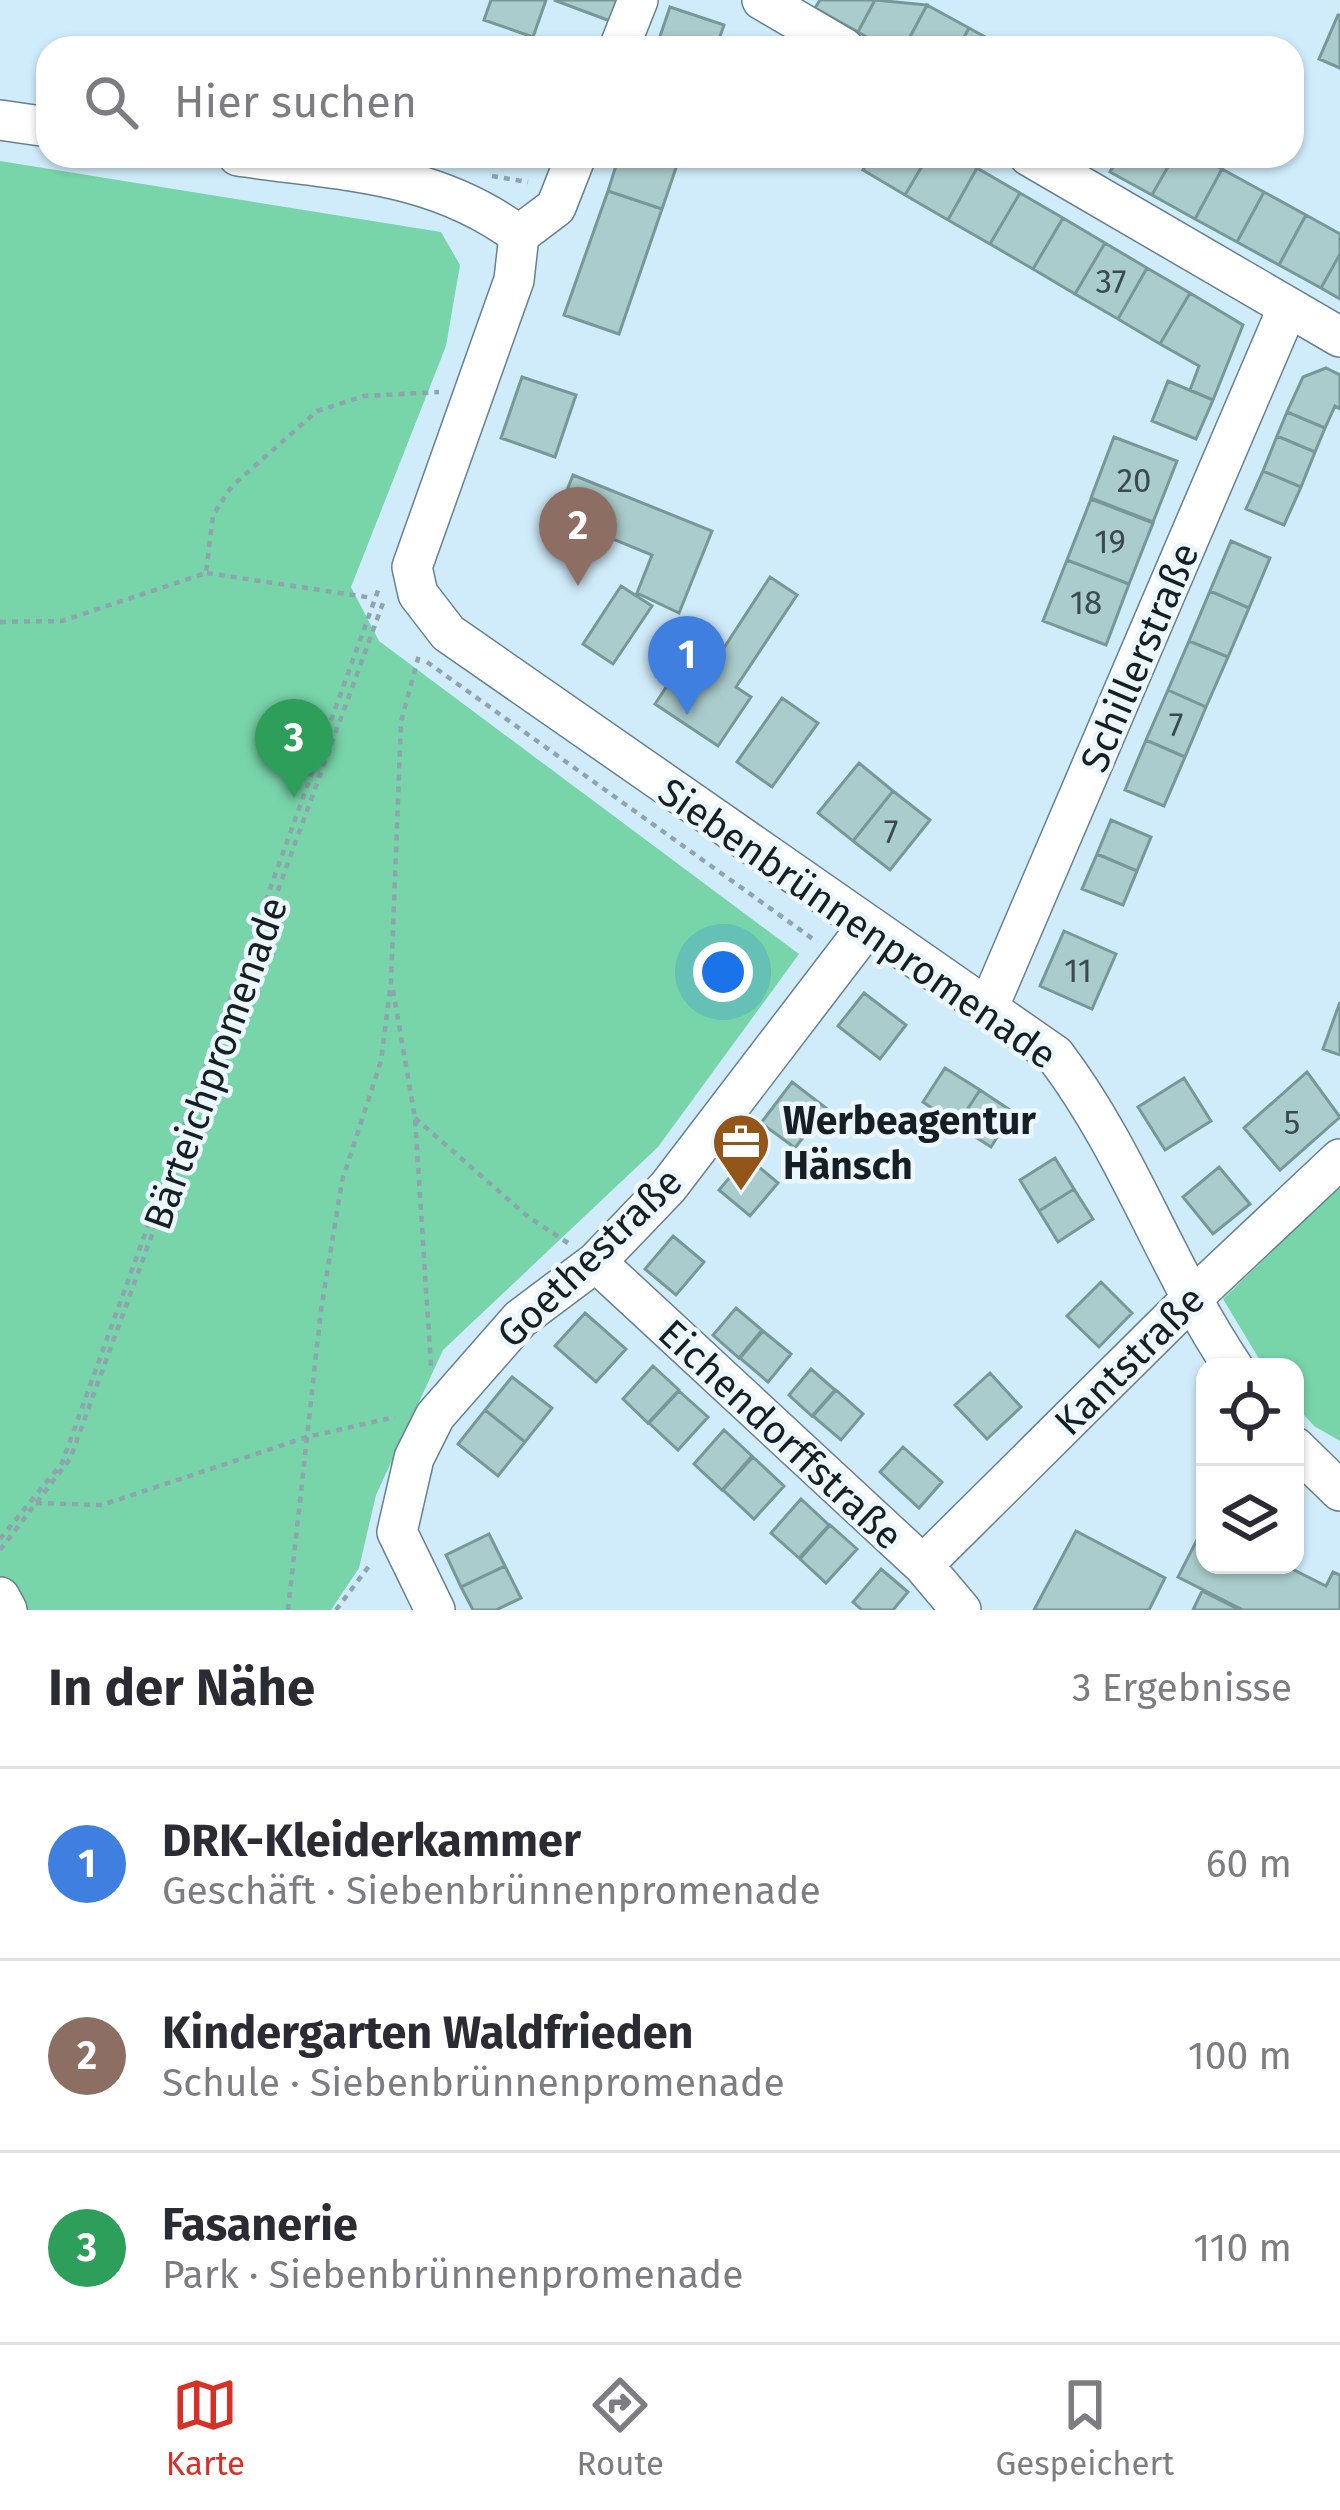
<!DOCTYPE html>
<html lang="de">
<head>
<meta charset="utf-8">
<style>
	:root { --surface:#fff; --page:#f2f2f3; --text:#2b2b33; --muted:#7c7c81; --line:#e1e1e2; --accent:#d93025 }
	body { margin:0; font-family:"Fira Sans",sans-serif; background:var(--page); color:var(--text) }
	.controls { position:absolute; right:36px; bottom:36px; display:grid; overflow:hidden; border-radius:24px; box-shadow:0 3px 9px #0004 }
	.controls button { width:108px; height:108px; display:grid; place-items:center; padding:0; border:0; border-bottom:3px solid var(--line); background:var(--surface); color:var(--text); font:60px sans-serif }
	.you { position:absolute; left:723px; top:972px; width:42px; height:42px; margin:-30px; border:9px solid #fff; border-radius:50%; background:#1a73e8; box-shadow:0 0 0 18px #1a73e833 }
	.badge { display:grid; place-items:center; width:78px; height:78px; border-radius:50%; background:var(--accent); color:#fff; font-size:39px; font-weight:700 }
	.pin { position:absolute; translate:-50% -99px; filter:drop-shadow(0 3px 6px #0008) }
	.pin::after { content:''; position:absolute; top:63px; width:42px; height:36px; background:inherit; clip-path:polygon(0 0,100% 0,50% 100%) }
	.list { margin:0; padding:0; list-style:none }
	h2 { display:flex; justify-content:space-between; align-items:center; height:156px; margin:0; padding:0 48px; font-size:51px }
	h2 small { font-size:39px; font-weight:400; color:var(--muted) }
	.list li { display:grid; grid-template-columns:78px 1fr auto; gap:36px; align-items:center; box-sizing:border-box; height:192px; padding:0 48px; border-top:3px solid var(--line) }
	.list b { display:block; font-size:45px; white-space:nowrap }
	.list p { margin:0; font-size:39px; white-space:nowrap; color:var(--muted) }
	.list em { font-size:39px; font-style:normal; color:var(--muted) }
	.icon { flex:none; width:66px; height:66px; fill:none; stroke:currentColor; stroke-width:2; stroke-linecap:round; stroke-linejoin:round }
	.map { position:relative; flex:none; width:1340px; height:1610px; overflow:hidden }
	.search { position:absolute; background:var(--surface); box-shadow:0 3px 9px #0004; left:36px; right:36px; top:36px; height:132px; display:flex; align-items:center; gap:30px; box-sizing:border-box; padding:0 42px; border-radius:36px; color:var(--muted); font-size:45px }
	.sheet { height:732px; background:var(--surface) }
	nav { display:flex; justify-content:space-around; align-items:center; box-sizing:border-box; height:168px; border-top:3px solid var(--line); background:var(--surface); font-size:33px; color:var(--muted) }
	nav a { display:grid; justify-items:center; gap:6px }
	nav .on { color:var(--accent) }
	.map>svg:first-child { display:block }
	.green { fill:#78d4a9 }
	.building { fill:#abcccc; stroke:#789898; stroke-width:3 }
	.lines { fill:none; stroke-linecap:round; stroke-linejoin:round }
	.minor-casing { stroke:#67818e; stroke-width:42 }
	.path { stroke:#8ea4af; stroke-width:4.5; stroke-dasharray:6 6; stroke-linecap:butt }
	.minor { stroke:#fff; stroke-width:39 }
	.labels { text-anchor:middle; stroke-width:9; stroke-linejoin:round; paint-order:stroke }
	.number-label { font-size:33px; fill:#3a4a4f }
	.street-label { font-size:39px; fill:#151f25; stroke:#ebf7fc }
	.poi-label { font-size:39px; font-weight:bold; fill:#151f25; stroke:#ebf7fc; text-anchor:start }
</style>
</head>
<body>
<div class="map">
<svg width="1340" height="1610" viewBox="0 0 1340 1610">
	<rect width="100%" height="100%" fill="#d0ecfb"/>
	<path class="green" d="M 0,161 L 441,232 L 460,265 L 446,346 L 351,587 L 379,641 L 799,954 L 658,1147 L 443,1350 L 376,1495 L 359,1568 L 331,1610 L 0,1610 Z
		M 1340,1186 L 1340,1441 L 1314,1426 L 1295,1405 L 1295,1367 L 1264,1367 L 1223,1299 Z"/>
	<path class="building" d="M 491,0 L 546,0 L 533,37 L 484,20 Z
		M 554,0 L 618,0 L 610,21 Z
		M 820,0 L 875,0 L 858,32 L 815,8 Z
		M 875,0 L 927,5 L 904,48 L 887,48 L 858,32 Z
		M 927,5 L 969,28 L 958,48 L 904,48 Z
		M 670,7 L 724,25 L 716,48 L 656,48 Z
		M 1338,15 L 1340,15 L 1340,68 L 1319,59 Z
		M 969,28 L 1005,48 L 958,48 Z
		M 619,156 L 680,156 L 662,209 L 608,191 Z
		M 871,156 L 928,156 L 905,195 L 863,170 Z
		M 928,156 L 956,156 L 977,168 L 948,220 L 905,195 Z
		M 1119,156 L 1174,156 L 1152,195 L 1110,172 Z
		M 1174,156 L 1200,156 L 1222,169 L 1195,219 L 1152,195 Z
		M 977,168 L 1020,193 L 990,244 L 948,220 Z
		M 1222,169 L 1264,192 L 1237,242 L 1195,219 Z
		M 608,191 L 662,209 L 619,334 L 564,315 Z
		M 1264,192 L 1306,215 L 1279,265 L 1237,242 Z
		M 1020,193 L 1063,218 L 1033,269 L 990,244 Z
		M 1306,215 L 1340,234 L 1340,254 L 1321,288 L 1279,265 Z
		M 1063,218 L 1105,243 L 1075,294 L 1033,269 Z
		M 1105,243 L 1147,268 L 1118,319 L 1075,294 Z
		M 1340,254 L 1340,299 L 1321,288 Z
		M 1147,268 L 1190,293 L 1160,344 L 1118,319 Z
		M 1190,293 L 1243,325 L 1213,400 L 1190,390 L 1199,366 L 1160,344 Z
		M 1326,368 L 1340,375 L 1340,409 L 1335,406 L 1325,428 L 1287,412 L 1303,377 Z
		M 522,377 L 576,395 L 555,457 L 501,438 Z
		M 1168,381 L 1213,400 L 1196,439 L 1152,421 Z
		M 1287,412 L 1325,428 L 1315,452 L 1277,436 Z
		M 1277,436 L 1315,452 L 1301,487 L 1263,471 Z
		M 1114,437 L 1177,461 L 1153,522 L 1091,498 Z
		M 1263,471 L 1301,487 L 1284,525 L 1246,509 Z
		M 573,475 L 712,531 L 679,613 L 637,593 L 652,555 L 557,516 Z
		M 1091,499 L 1153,523 L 1129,584 L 1067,560 Z
		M 1231,541 L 1270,558 L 1249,608 L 1210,591 Z
		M 1067,560 L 1129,584 L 1106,645 L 1043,621 Z
		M 770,577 L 797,595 L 736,687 L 751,697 L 718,746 L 655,704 L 696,642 L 718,657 Z
		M 621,586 L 652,606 L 613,664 L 583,644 Z
		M 1210,591 L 1249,608 L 1228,657 L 1189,641 Z
		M 1189,641 L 1228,657 L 1206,707 L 1168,690 Z
		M 1168,690 L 1206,707 L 1185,757 L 1146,740 Z
		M 782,698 L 818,723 L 772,787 L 737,762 Z
		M 1146,740 L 1185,757 L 1164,806 L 1125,790 Z
		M 859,763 L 893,791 L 853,841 L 818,813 Z
		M 893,791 L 930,820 L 890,870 L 853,841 Z
		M 1111,820 L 1151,837 L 1137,871 L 1097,854 Z
		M 1097,854 L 1137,871 L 1123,905 L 1082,889 Z
		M 1064,931 L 1116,954 L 1092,1009 L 1040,986 Z
		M 864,993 L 906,1025 L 880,1059 L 838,1026 Z
		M 1340,1002 L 1340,1055 L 1323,1049 Z
		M 945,1068 L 980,1090 L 957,1125 L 923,1102 Z
		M 1307,1072 L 1340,1117 L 1280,1170 L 1244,1128 Z
		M 1184,1078 L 1211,1121 L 1165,1150 L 1138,1107 Z
		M 792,1082 L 826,1108 L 795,1148 L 761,1123 Z
		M 980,1090 L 1013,1112 L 991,1147 L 957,1125 Z
		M 747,1157 L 778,1183 L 750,1216 L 719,1190 Z
		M 1055,1158 L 1074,1189 L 1039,1211 L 1020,1180 Z
		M 1219,1167 L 1250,1204 L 1213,1234 L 1183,1197 Z
		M 1074,1189 L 1093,1219 L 1058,1242 L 1039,1211 Z
		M 673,1236 L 704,1262 L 676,1295 L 645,1269 Z
		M 1101,1282 L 1132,1313 L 1099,1347 L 1067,1316 Z
		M 736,1308 L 762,1330 L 739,1358 L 713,1335 Z
		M 585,1313 L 626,1349 L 596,1382 L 555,1346 Z
		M 763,1331 L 791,1354 L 768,1382 L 740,1358 Z
		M 653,1366 L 679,1390 L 648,1423 L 623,1399 Z
		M 811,1369 L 835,1390 L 812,1416 L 789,1395 Z
		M 990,1373 L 1021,1407 L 987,1439 L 955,1405 Z
		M 512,1377 L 552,1408 L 525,1442 L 485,1410 Z
		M 836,1390 L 863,1414 L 841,1440 L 813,1416 Z
		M 679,1391 L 708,1417 L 678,1450 L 649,1423 Z
		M 485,1410 L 525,1442 L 498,1476 L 458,1444 Z
		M 724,1430 L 752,1456 L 722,1490 L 694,1464 Z
		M 903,1447 L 942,1482 L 919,1508 L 880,1472 Z
		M 753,1457 L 784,1486 L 754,1519 L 723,1490 Z
		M 801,1499 L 829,1525 L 799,1558 L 771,1533 Z
		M 1205,1524 L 1205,1565 L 1284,1565 L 1326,1586 L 1333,1572 L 1340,1575 L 1340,1610 L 1243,1610 L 1178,1577 Z
		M 830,1525 L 857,1549 L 826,1583 L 800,1559 Z
		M 1076,1531 L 1165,1578 L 1149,1610 L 1034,1610 Z
		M 489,1534 L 505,1566 L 461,1587 L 446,1555 Z
		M 505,1566 L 521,1598 L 496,1610 L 473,1610 L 461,1587 Z
		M 881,1569 L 908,1592 L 893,1610 L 862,1610 L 853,1602 Z
		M 1202,1591 L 1240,1610 L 1193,1610 Z"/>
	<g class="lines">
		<g class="minor-casing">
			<path id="minor" d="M 762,0 L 844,48
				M 619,48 L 638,0
				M 0,120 L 48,127
				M 238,156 C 341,171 433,171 519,235
				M 576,156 L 556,207 L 519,235 L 514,280 L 412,567 L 418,594 L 448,633 L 1055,1055 C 1128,1151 1166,1267 1233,1367
				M 1029,156 L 1340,337
				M 989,1006 L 1288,307
				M 596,1262 L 923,1565 L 961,1610
				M 1295,1447 L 1340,1491
				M 923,1565 L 1189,1301 L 1340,1159
				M 0,1597 L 7,1610
				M 435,1610 L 397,1532 L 414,1458 L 435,1416 L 520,1319 L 596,1262 L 668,1187 L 866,928"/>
		</g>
		<path class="path" d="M 492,176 L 528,182
			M 207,573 L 373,598
			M 0,622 L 62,621 L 206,573 L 213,515 L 232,486 L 317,411 L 364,396 L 439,392
			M 427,662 L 817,942
			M 393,990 L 415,1118 L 431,1366
			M 415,1118 L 527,1216 L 568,1243
			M 36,1503 L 102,1505 L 307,1437 L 395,1417
			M 0,1539 L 62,1463 L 380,585
			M 0,1550 L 70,1459 L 383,603
			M 288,1610 L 321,1310 L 342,1181 L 381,1061 L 391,982 L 401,722 L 420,651
			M 336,1610 L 372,1562"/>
		<use href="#minor" class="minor"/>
	</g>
	<defs>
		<g id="office-pin" transform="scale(3)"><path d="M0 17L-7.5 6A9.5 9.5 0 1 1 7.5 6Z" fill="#935618" stroke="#ebf7fc"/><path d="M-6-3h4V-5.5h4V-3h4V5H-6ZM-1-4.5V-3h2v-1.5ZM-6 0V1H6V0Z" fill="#fff"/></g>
	</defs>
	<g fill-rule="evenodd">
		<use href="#office-pin" x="741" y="1142"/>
	</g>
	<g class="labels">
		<g class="number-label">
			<text x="1111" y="293">37</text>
			<text x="1134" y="492">20</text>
			<text x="1110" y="553">19</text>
			<text x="1086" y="614">18</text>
			<text x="1176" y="736">7</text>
			<text x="891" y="843">7</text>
			<text x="1078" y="982">11</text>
			<text x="1292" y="1134">5</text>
		</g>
		<g class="street-label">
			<text transform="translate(1139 657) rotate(-67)" y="14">Schillerstraße</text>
			<text transform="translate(858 923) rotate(35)" y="14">Siebenbrünnenpromenade</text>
			<text transform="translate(215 1063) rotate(-70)" y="14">Bärteichpromenade</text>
			<text transform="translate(589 1257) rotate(-44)" y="14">Goethestraße</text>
			<text transform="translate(1129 1360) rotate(-45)" y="14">Kantstraße</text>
			<text transform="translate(781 1434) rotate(43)" y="14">Eichendorffstraße</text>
		</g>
		<g class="poi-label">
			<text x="783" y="1134">Werbeagentur<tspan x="783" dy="45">Hänsch</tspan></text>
		</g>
	</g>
</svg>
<div class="controls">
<button><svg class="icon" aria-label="locate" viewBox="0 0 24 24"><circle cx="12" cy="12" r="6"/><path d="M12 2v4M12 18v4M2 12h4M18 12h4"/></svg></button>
<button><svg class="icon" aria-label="layers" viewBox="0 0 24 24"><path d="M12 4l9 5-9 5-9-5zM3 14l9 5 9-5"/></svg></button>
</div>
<div class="you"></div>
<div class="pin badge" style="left:687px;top:715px;background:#3f7fe0">1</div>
<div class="pin badge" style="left:578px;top:586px;background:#8d6e63">2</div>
<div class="pin badge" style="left:294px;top:798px;background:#2e9e5b">3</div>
<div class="search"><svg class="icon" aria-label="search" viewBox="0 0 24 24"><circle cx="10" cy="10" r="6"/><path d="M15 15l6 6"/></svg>Hier suchen</div>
</div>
<section class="sheet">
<h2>In der Nähe<small>3 Ergebnisse</small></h2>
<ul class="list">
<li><span class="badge" style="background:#3f7fe0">1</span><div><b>DRK-Kleiderkammer</b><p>Geschäft · Siebenbrünnenpromenade</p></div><em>60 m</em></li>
<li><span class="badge" style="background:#8d6e63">2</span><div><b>Kindergarten Waldfrieden</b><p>Schule · Siebenbrünnenpromenade</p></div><em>100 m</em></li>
<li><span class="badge" style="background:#2e9e5b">3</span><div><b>Fasanerie</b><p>Park · Siebenbrünnenpromenade</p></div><em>110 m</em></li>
</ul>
</section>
<nav>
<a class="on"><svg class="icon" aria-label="map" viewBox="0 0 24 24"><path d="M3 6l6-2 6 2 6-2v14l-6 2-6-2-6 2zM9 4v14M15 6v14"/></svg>Karte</a>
<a><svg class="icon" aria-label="directions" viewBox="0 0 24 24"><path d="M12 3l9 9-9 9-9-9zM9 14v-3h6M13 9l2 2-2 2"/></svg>Route</a>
<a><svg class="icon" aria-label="saved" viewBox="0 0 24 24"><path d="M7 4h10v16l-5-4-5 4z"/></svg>Gespeichert</a>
</nav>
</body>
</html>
